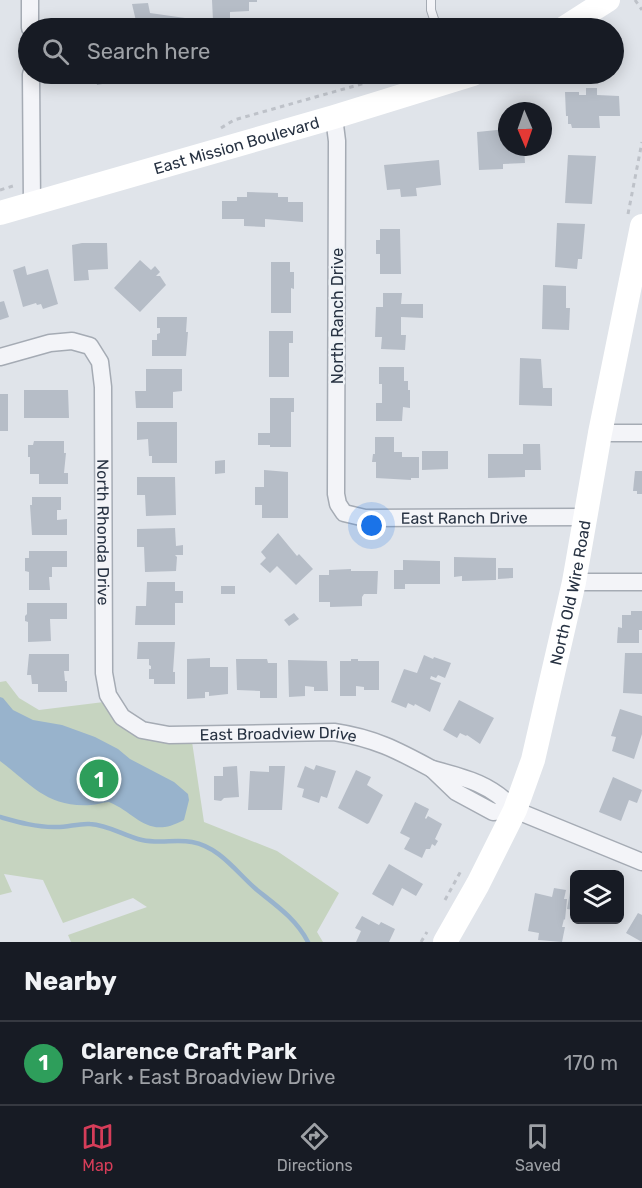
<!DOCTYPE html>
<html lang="en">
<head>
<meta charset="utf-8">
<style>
	:root { --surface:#171b24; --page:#242831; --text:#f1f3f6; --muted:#9ea1a6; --line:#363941; --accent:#d63d59 }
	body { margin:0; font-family:Rubik,sans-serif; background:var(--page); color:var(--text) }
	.controls { position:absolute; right:18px; bottom:18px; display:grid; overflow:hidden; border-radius:9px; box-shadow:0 3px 15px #0003 }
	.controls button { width:54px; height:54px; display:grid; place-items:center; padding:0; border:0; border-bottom:2px solid var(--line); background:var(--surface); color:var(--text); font:30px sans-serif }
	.compass { position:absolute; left:498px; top:102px; width:54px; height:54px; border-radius:50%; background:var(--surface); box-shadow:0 3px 15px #0003; rotate:178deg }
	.you { position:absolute; left:372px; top:526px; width:21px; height:21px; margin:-15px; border:4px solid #fff; border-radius:50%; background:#1a73e8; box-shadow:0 0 0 9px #1a73e833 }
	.badge { display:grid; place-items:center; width:39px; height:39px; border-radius:50%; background:var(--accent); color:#fff; font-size:20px; font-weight:700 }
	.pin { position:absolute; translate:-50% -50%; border:3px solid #fff; box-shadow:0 2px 6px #0006 }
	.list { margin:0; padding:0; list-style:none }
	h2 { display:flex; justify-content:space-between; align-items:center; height:78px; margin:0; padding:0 24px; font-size:26px }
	h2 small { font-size:20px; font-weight:400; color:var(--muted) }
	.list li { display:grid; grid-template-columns:39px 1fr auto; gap:18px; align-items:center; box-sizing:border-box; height:84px; padding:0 24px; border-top:2px solid var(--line) }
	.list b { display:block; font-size:22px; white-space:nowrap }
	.list p { margin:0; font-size:20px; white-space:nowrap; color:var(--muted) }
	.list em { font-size:20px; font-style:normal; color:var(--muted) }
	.icon { flex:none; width:33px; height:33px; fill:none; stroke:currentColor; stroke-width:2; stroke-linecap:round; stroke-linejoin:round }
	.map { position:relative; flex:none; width:642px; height:942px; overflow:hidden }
	.search { position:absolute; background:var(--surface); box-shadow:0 3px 15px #0003; left:18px; right:18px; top:18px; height:66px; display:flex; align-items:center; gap:15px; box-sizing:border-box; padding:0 21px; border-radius:33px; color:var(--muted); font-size:22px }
	.sheet { height:162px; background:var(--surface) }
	nav { display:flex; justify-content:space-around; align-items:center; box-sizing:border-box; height:84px; border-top:2px solid var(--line); background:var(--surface); font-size:16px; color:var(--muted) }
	nav a { display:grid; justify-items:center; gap:3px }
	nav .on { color:var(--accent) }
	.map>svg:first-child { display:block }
	.green { fill:#c6d4c0 }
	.water { fill:#98b3cc }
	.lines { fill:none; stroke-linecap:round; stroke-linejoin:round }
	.stream { stroke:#98b3cc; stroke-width:4.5 }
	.building { fill:#b6bdc7 }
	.lane-casing { stroke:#a5abb4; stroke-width:10 }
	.street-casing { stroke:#a5abb4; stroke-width:19 }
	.path { stroke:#bec2c9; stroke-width:3; stroke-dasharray:4.5 4.5; stroke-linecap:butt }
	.lane { stroke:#f3f4f8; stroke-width:8 }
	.street { stroke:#f3f4f8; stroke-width:16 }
	.secondary { stroke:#fff; stroke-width:24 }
	.labels { text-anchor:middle; stroke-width:4.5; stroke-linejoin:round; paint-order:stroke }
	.street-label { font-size:16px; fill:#273242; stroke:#eff3f7 }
</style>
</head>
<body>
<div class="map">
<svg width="642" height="942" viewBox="0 0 642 942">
	<rect width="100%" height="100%" fill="#e0e4ea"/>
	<path class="green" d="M 6,681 L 19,698 L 39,710 L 112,701 L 122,717 L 191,735 L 204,822 L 277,851 L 339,893 L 317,932 L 323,942 L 71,942 L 68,935 L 147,907 L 133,898 L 63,923 L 43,880 L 4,874 L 12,892 L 0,895 L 0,682 Z"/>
	<path class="water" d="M 0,697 L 3,698 L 13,710 L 33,720 L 62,725 L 95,737 L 118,749 L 130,759 L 174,782 L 188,794 L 189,800 L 184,820 C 147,840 138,814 109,802 C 103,802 97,805 91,805 C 47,808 31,784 0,761 Z"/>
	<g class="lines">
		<path class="stream" d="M 0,817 C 18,822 35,827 54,827 C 66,828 78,823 90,824 C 109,825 124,836 142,840 C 160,844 175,839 192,842 C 220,847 237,873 257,890 C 277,906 296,919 308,942"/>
	</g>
	<path class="building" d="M 212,0 L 257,0 L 257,2 L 249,2 L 249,11 L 230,12 L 230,21 L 213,21 Z
		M 148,3 L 150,13 L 192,19 L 191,28 L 132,28 L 132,25 L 157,21 L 157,19 L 151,18 L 136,21 L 132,4 Z
		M 95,74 L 112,74 L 113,82 L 97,85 Z
		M 586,88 L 597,88 L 597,95 L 619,96 L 620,116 L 599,116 L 600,128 L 572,128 L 571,124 L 568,124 L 568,116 L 566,116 L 565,92 L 579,92 L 579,95 L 586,95 Z
		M 507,129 L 507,147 L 524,147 L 525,163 L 503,164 L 503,169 L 479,170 L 477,132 Z
		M 568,155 L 596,156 L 592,204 L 565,203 Z
		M 439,160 L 441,185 L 416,188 L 417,196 L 401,197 L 400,189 L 387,190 L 384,165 Z
		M 247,192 L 278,193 L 278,197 L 288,197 L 288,202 L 303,202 L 303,222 L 265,219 L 265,227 L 244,226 L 244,219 L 222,219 L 222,201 L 237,201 L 237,197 L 247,197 Z
		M 557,223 L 585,224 L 582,259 L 578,259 L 577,269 L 555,267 Z
		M 380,229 L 400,229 L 401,274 L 380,274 L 380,254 L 376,254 L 376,240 L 380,240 Z
		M 82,243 L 107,243 L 108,269 L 88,270 L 89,280 L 74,281 L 72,245 Z
		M 140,260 L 151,270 L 155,266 L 160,272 L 156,276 L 160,276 L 166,285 L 140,312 L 114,288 Z
		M 271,262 L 290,262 L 290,272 L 294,272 L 294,289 L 291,288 L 291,313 L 271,313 Z
		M 25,266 L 27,275 L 48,269 L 58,304 L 43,309 L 41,304 L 37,305 L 36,303 L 23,307 L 13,270 Z
		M 543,285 L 566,286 L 566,308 L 570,308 L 569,330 L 542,329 Z
		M 383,293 L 402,293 L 401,304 L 423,304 L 423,318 L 401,317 L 401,335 L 406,335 L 405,350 L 381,349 L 382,337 L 375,337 L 376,307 L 383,307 Z
		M 4,301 L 9,317 L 0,320 L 0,302 Z
		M 157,317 L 187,317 L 186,332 L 188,332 L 186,356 L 152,356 L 152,340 L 157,340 L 157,334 L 160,333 L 160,328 L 157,328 Z
		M 269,331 L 293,331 L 293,343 L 289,343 L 289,377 L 269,377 Z
		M 520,358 L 541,359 L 543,388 L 552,388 L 552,406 L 519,405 Z
		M 379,367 L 404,367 L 404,381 L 408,381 L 408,390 L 410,390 L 410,408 L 403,407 L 402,421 L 376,421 L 376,403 L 382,403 L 382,384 L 379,384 Z
		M 146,369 L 182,369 L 182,391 L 173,392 L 173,408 L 136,408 L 135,391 L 146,391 Z
		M 24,390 L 68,390 L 69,418 L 24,418 Z
		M 0,394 L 8,394 L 8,431 L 0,431 Z
		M 270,398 L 294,398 L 294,412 L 291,412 L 291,447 L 270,447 L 270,445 L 258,445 L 258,433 L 270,433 Z
		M 137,422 L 177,422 L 177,463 L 152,463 L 152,456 L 149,456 L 148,439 L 137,440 Z
		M 375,437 L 394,437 L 394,452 L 402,452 L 402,457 L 419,457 L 419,478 L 411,478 L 411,480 L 376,478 L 376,462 L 372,462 L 373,454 L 375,454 Z
		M 34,441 L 64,441 L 64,453 L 66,453 L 64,473 L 68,473 L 68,484 L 39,484 L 39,474 L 30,474 L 30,457 L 28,457 L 28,445 L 33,445 Z
		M 523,444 L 540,444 L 541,470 L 525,470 L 525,477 L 488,478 L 488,454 L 523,454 Z
		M 422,451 L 448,451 L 448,469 L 422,470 Z
		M 225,460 L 225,473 L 215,474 L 215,461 Z
		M 264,470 L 288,472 L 288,518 L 262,518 L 262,505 L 255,505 L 255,487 L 264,487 Z
		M 635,471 L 642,471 L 642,494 L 637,494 L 637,491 L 633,491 Z
		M 137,477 L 175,477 L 176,515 L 146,516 L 145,495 L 137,495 Z
		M 32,497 L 61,497 L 61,510 L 57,510 L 57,520 L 67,519 L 67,535 L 32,535 L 30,505 L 32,505 Z
		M 175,528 L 176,546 L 183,545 L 183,555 L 175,555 L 177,557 L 176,571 L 145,572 L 144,547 L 137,547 L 137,529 Z
		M 278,533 L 297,556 L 299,554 L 313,569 L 296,585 L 277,566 L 270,573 L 260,564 L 266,558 L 261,552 Z
		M 29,551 L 67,551 L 67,567 L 52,567 L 52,577 L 49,577 L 50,590 L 29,590 L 29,572 L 25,571 L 25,558 L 29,558 Z
		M 454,557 L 496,558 L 496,580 L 462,581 L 462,576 L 454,577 Z
		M 403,560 L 440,561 L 440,584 L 405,584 L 405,589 L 394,589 L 394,570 L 403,570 Z
		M 498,568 L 513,568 L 513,578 L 498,579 Z
		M 351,569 L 351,571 L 378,571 L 377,594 L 364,594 L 362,597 L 362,606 L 330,607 L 330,602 L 319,602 L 319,575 L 329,575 L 329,570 Z
		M 147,582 L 175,582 L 175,591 L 183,591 L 183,603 L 175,603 L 175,625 L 135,625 L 136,606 L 146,606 Z
		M 221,586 L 235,586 L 235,594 L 221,594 Z
		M 27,603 L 67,603 L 67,619 L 50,619 L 51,641 L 28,642 L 28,622 L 25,621 L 25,616 L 27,614 Z
		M 631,611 L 642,611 L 642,630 L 639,630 L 639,643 L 617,643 L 618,627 L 622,628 L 622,615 L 631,615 Z
		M 294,613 L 299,619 L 289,626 L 284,620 Z
		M 138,642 L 175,642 L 173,672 L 175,672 L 175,684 L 154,684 L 154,679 L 149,679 L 149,669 L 151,669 L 151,666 L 149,665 L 149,659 L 137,659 Z
		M 625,653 L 642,653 L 642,694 L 623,693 Z
		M 29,654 L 69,654 L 69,671 L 64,671 L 65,681 L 67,681 L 67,692 L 38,692 L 38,684 L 32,684 L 31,675 L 27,675 Z
		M 424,655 L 433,659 L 434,657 L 451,663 L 445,678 L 438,675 L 436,678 L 431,676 L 430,679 L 441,683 L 430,712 L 415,704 L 414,706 L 408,703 L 406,708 L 391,702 L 404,669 L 417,673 Z
		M 210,658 L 210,667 L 228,667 L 228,694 L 209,696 L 209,692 L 205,692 L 205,698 L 187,699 L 187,659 Z
		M 236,659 L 267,659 L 268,663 L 277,663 L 277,698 L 260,698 L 260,691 L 237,690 Z
		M 351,659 L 358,659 L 358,661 L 379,661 L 379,690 L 364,690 L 364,687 L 356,686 L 356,696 L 340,696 L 340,661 L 351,661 Z
		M 288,660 L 327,661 L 328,691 L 314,691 L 314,687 L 305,686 L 305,696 L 289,697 Z
		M 459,700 L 494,718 L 480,744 L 467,735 L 466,736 L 460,733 L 457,738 L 443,730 Z
		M 620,709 L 642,716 L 642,734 L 634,759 L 612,751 L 616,737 L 611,736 Z
		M 316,765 L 336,771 L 327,798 L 321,796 L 319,803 L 302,797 L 304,789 L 297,787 L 305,766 L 314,770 Z
		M 237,766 L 239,797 L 224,798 L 221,801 L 214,800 L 214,776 L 223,776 L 223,767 Z
		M 269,766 L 285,766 L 282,810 L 248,810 L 250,771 L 269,772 Z
		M 356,770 L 371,777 L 367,785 L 383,795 L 369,823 L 367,824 L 338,808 Z
		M 613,777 L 642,790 L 637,803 L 629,800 L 621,821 L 599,812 Z
		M 415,802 L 429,809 L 425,818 L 426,819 L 428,816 L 442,824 L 435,839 L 438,841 L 435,846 L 432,844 L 430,849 L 426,849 L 422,858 L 404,849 L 410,838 L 400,833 Z
		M 389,864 L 423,884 L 416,896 L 402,888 L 393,906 L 372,894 Z
		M 554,888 L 566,890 L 564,899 L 567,899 L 565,920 L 564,919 L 562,927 L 565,927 L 562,942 L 538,940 L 539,933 L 528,931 L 535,893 L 552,897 Z
		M 570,892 L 574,893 L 574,910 L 567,909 Z
		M 638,913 L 642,915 L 642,942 L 626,933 Z
		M 362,916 L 379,925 L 381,922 L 395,929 L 389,942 L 356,942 L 361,931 L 355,928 Z"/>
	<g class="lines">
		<g class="lane-casing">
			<path id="lane" d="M 431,0 L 431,10 L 437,28"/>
		</g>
		<g class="street-casing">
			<g id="street">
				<path d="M 30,0 L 30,28"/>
				<path d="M 31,74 L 32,204"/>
				<path id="s1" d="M 334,117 L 337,141 L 336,494 L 338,504 L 344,513 L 365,518 L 585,517"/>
				<path id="s2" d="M 0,357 L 50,343 L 72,341 L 90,346 L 100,362 L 103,387 L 104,673 L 108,695 L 122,717 L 142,730 L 169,735 L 334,732 C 374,738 397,750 432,769"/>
				<path d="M 600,433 L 642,433"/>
				<path d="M 574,582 L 642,582"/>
				<path d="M 515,810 C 491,784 466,778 432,769 L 456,792 L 493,812 L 515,810 L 642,862"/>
			</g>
		</g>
		<path class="path" d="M 635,0 L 642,10
			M 530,28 L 546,22
			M 221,128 L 234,120 L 397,74
			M 0,190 L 16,185
			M 628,214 L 642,142
			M 445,900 L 462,869
			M 421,942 L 427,932"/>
		<use href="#lane" class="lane"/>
		<use href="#street" class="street"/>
		<g class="secondary">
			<path d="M 564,28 L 608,0"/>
			<path id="s3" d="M 0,213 L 334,117 L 473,74"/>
			<path id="s4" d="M 445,942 L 478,884 L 515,810 L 533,760 L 574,582 L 600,433 L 642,226"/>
		</g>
	</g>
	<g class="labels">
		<g class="street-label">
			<text dy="6" stroke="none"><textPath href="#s3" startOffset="246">East Mission Boulevard</textPath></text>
			<text transform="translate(337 316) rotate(-90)" y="6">North Ranch Drive</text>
			<text dy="6" stroke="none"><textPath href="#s1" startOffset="519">East Ranch Drive</textPath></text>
			<text dy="6" stroke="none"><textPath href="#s2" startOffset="282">North Rhonda Drive</textPath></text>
			<text dy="6" stroke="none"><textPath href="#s4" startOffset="374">North Old Wire Road</textPath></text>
			<text dy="6" stroke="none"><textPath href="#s2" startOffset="632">East Broadview Drive</textPath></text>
		</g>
	</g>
</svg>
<div class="controls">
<button><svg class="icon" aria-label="layers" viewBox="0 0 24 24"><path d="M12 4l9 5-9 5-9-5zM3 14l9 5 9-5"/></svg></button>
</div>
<svg class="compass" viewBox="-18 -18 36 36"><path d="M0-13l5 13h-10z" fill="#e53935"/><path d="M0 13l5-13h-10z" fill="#9ea1a6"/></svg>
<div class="you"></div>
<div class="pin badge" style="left:99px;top:779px;background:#2e9e5b">1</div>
<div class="search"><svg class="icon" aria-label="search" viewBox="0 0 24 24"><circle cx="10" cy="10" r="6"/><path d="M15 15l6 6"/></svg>Search here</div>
</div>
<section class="sheet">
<h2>Nearby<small></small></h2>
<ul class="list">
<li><span class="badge" style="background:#2e9e5b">1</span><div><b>Clarence Craft Park</b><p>Park · East Broadview Drive</p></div><em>170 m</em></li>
</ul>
</section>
<nav>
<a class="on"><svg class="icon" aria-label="map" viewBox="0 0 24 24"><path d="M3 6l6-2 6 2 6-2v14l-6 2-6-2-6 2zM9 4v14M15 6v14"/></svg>Map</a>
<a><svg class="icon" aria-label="directions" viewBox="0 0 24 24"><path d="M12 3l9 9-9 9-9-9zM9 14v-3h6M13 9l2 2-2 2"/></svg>Directions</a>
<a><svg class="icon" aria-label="saved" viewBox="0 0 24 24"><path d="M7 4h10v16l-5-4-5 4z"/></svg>Saved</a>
</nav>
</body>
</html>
